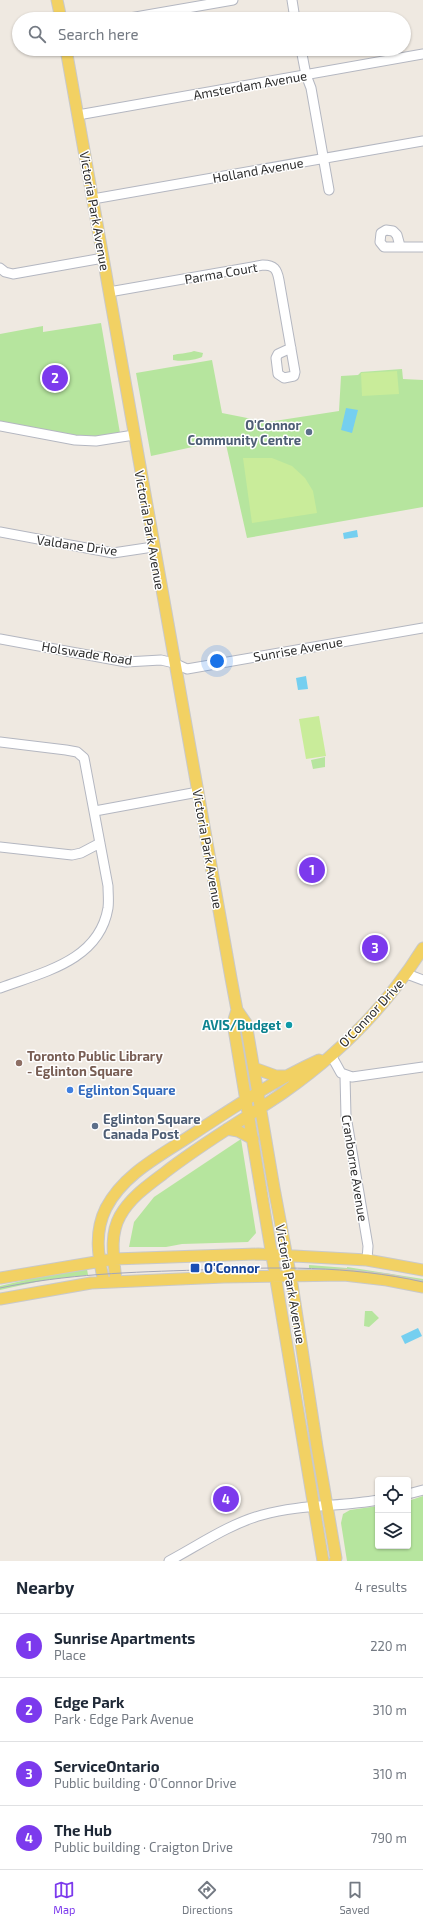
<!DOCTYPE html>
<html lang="en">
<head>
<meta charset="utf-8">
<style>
	:root { --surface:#fff; --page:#f6f6f7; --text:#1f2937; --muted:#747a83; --line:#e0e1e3; --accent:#7c3aed }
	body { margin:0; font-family:"Exo 2",sans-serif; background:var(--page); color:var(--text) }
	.controls { position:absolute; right:12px; bottom:12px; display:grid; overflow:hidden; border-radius:4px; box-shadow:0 1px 3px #0004 }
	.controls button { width:36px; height:36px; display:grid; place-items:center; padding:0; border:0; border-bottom:1px solid var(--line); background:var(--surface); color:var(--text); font:20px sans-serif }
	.you { position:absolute; left:217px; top:661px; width:14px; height:14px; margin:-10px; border:3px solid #fff; border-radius:50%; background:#1a73e8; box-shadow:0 0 0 6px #1a73e833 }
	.badge { display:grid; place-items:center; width:26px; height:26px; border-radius:50%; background:var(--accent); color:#fff; font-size:13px; font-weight:700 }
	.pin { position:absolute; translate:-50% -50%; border:2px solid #fff; box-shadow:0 1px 4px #0006 }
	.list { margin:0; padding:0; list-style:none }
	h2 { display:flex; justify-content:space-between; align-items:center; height:52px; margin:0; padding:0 16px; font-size:17px }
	h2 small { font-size:13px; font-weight:400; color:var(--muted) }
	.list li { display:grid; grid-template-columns:26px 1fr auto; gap:12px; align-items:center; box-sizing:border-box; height:64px; padding:0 16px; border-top:1px solid var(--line) }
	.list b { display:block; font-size:15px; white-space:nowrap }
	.list p { margin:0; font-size:13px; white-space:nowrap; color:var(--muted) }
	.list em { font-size:13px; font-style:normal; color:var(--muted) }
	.icon { flex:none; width:22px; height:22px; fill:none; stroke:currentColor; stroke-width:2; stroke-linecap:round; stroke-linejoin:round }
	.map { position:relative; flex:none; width:423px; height:1561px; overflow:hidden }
	.search { position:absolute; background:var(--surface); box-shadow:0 1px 3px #0004; left:12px; right:12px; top:12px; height:44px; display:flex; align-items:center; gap:10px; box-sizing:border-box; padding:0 14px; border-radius:22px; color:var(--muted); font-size:15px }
	.sheet { height:308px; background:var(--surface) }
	nav { display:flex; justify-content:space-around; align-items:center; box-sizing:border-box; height:56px; border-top:1px solid var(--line); background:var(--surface); font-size:11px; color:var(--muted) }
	nav a { display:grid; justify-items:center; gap:2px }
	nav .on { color:var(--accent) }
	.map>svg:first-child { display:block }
	.green { fill:#b6e59e }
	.pitch { fill:#c9ec9a }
	.water { fill:#75cff0 }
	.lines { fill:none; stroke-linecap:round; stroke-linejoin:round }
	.minor-casing { stroke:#b4b7c1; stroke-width:11 }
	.major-casing { stroke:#c9c9c9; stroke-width:13 }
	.minor { stroke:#fff; stroke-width:9 }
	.major { stroke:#f2d163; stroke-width:11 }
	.tram { stroke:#a3a6b8; stroke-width:1 }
	.service-dot { fill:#5c6f8a; stroke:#fff; stroke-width:1.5 }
	.culture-dot { fill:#0f9aa8; stroke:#fff; stroke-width:1.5 }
	.education-dot { fill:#8d6e63; stroke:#fff; stroke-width:1.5 }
	.shop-dot { fill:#3f7fe0; stroke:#fff; stroke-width:1.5 }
	.transit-dot { fill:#1a4fb4; stroke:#fff; stroke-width:1.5 }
	.labels { text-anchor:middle; stroke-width:3; stroke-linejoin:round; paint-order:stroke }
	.street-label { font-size:13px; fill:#2e2e2e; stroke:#fff }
	.service-label { font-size:13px; font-weight:bold; fill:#4e5e75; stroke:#fff; text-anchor:end }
	.culture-label { font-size:13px; font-weight:bold; fill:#0d838f; stroke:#fff; text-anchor:end }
	.education-label { font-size:13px; font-weight:bold; fill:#785e54; stroke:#fff; text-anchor:start }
	.shop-label { font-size:13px; font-weight:bold; fill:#366cbe; stroke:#fff; text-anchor:start }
	.transit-label { font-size:13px; font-weight:bold; fill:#164399; stroke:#fff; text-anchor:start }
</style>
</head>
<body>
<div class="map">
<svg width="423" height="1561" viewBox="0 0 423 1561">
	<rect width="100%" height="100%" fill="#efe9e1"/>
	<path class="green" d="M 101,323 L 120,433 C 97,444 26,426 0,422 L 0,334 L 43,326 L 43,332 Z
		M 194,351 L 203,353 L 202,357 C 196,360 179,362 173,360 L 173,355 C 179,353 186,354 194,351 Z
		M 212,360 L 222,413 L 268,422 L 339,411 L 341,376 L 358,375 L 361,372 L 402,369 L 403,379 L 423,380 L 423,507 L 247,538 L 225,440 L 151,456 L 136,373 Z
		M 325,757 L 325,767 L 313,769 L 311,760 Z
		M 241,1139 L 256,1233 L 248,1242 L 182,1244 L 166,1247 L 129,1247 L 134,1222 L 154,1197 Z
		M 309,1265 L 347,1268 L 347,1267 L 423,1279 L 423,1282 L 340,1270 L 309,1268 Z
		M 87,1269 L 88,1275 L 45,1280 L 0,1290 L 0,1286 L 30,1279 L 30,1277 Z
		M 365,1311 L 372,1311 L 379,1318 L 369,1327 L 364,1326 Z
		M 423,1496 L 423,1561 L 347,1561 L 341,1523 L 343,1514 L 350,1510 L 378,1506 L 378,1546 L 408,1546 L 408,1501 Z"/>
	<path class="pitch" d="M 397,371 L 399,394 L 362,396 L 361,373 Z
		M 243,458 L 272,458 L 292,466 L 305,478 L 313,491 L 317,513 L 252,523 Z
		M 319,716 L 326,756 L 306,759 L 299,719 Z"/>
	<path class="water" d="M 346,408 L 358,410 L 352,433 L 341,430 Z
		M 357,530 L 358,537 L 344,539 L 343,533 Z
		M 306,676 L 308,689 L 298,690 L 296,678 Z
		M 418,1328 L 422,1336 L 405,1344 L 401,1336 Z"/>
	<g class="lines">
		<g class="minor-casing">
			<path id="minor" d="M 292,0 L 295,19
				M 124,19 L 233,0
				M 301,49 L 306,75 L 311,88 L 329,190
				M 78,115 L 423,54
				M 93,199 L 423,141
				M 400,246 L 397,235 L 393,231 L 386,230 L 381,233 L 380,242 L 384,247 L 423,247
				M 0,268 L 5,272 L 13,274 L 103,258
				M 109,292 L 263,265 C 274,265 277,269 279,280 L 295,372 L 294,376 L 284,378 L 278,374 L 276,358 L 278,354 L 291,348
				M 0,426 L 75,440 L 96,441 L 134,435
				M 0,532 L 113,553 L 153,547
				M 0,639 L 126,662 L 161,660 L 174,663 L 187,669 L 423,628
				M 0,742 L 66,750 L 77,752 L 84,758 L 108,886 C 108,893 109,901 108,908 C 99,961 43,972 0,988
				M 95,811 L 198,792
				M 0,847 L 72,855 L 81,853 L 100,843
				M 407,974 L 423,980
				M 331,1055 L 341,1073 L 352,1077 L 423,1067
				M 345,1076 L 346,1116 L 368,1246 L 367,1260
				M 408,1494 L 423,1490
				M 169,1561 C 199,1545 229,1524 262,1515 C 301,1504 340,1507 378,1500"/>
		</g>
		<g class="major-casing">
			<path id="major" d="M 57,0 L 61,19
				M 66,49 L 231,978 L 237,1010 L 246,1023 L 274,1188 L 292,1284 L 317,1447 L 336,1558 L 335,1561
				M 237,1010 L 233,1023 L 323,1561
				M 254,1068 L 276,1076 L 288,1076
				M 227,1129 L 238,1131 L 253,1139
				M 0,1278 L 114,1259 L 258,1254 L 367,1260 L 423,1270
				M 116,1281 C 114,1260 109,1236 120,1216 C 130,1198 147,1186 163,1174 C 201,1144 243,1120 283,1093 C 339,1054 387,1006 423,948
				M 104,1282 C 98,1257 94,1232 106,1208 C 124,1173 162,1155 193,1134 C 234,1107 275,1080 319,1060
				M 0,1299 L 91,1283 L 224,1277 L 344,1275 L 387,1280 L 423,1287"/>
		</g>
		<use href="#minor" class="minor"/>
		<use href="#major" class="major"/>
		<path class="tram" d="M 0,1288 C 66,1274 132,1272 199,1270 C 275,1267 348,1265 423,1282"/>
	</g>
	<g class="service-dot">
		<circle cx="309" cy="432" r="4"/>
		<circle cx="95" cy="1126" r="4"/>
	</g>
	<circle class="culture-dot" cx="289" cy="1025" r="4"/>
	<circle class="education-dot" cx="19" cy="1063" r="4"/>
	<circle class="shop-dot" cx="70" cy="1090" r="4"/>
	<rect class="transit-dot" x="190" y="1263" width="10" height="10" rx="2"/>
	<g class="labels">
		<g class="street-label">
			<text transform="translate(250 85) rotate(-10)" y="5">Amsterdam Avenue</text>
			<text transform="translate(258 170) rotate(-10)" y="5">Holland Avenue</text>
			<text transform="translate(95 211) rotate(80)" y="5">Victoria Park Avenue</text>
			<text transform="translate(221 273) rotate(-10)" y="5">Parma Court</text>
			<text transform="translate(150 530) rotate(80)" y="5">Victoria Park Avenue</text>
			<text transform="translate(77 545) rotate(8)" y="5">Valdane Drive</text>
			<text transform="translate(298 649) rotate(-10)" y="5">Sunrise Avenue</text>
			<text transform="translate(87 653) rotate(9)" y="5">Holswade Road</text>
			<text transform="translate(208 849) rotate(80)" y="5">Victoria Park Avenue</text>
			<text transform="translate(371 1013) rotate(-47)" y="5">O'Connor Drive</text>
			<text transform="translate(355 1168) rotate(81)" y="5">Cranborne Avenue</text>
			<text transform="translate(291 1284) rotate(80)" y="5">Victoria Park Avenue</text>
		</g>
		<g class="service-label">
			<text x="301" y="430">O'Connor<tspan x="301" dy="15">Community Centre</tspan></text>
			<text x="103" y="1124" text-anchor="start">Eglinton Square<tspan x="103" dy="15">Canada Post</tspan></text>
		</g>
		<g class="culture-label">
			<text x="281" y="1030">AVIS/Budget</text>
		</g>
		<g class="education-label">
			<text x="27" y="1061">Toronto Public Library<tspan x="27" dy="15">- Eglinton Square</tspan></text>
		</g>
		<g class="shop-label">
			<text x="78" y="1095">Eglinton Square</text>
		</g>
		<g class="transit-label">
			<text x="204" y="1273">O'Connor</text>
		</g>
	</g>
</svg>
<div class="controls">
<button><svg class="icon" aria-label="locate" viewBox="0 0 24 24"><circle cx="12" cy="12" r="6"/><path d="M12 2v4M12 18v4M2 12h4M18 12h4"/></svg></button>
<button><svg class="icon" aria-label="layers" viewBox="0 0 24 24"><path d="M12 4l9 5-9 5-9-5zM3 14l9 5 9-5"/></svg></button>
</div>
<div class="you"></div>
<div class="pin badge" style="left:312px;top:870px">1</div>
<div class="pin badge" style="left:55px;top:378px">2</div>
<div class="pin badge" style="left:375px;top:948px">3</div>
<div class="pin badge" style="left:226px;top:1499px">4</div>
<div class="search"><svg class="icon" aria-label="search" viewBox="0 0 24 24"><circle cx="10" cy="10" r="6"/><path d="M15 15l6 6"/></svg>Search here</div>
</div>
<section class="sheet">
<h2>Nearby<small>4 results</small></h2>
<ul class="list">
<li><span class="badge">1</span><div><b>Sunrise Apartments</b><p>Place</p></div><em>220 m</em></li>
<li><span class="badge">2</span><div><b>Edge Park</b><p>Park · Edge Park Avenue</p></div><em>310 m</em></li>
<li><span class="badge">3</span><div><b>ServiceOntario</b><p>Public building · O'Connor Drive</p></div><em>310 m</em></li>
<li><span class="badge">4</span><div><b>The Hub</b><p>Public building · Craigton Drive</p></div><em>790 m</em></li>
</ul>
</section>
<nav>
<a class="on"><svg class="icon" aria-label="map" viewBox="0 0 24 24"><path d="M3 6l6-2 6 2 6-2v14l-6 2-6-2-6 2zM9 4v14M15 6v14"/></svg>Map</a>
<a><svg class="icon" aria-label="directions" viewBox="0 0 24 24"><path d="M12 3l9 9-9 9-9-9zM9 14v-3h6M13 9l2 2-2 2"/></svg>Directions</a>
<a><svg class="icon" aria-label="saved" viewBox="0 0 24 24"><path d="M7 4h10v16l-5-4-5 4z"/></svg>Saved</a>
</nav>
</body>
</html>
